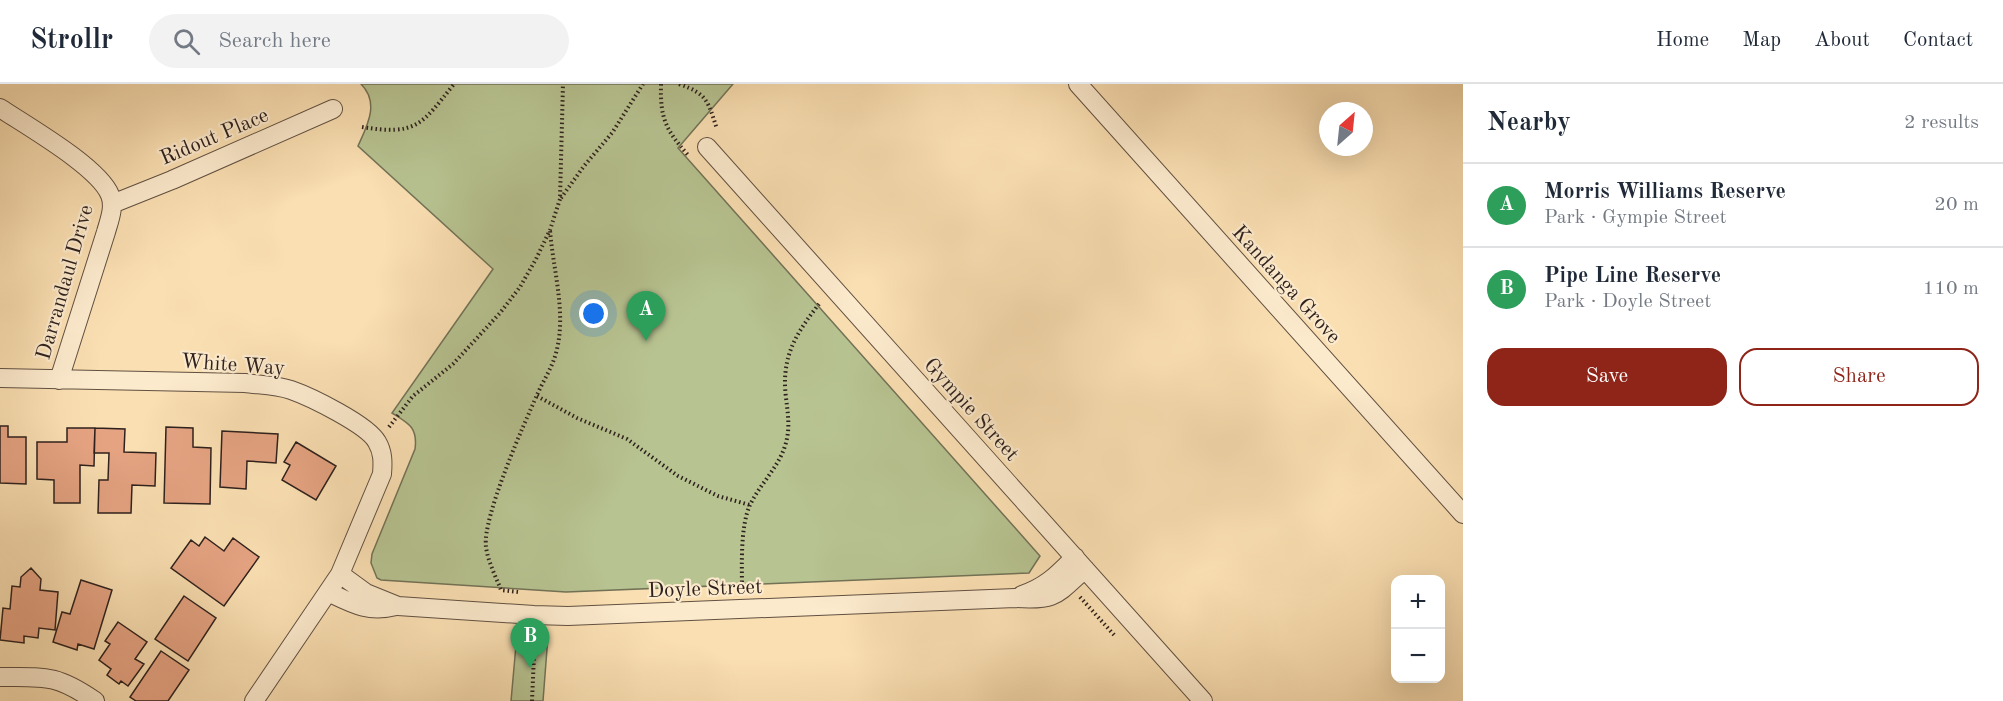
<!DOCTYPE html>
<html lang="en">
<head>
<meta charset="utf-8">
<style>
	:root { --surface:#fff; --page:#f2f2f3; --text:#1f2937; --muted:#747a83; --line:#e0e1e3; --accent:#8f2418 }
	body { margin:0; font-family:"Old Standard TT",serif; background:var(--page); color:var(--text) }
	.controls { position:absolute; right:18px; bottom:18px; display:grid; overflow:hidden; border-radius:12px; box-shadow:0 6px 24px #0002 }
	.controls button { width:54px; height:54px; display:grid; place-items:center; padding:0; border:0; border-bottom:2px solid var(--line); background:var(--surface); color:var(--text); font:30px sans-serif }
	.compass { position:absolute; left:1319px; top:18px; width:54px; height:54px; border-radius:50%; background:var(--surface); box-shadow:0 6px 24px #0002; rotate:27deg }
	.you { position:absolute; left:594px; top:230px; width:21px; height:21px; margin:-15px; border:4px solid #fff; border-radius:50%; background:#1a73e8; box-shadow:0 0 0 9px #1a73e833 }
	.badge { display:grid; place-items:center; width:39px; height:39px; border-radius:50%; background:var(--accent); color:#fff; font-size:20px; font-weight:700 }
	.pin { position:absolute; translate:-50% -50px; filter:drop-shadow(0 2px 3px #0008) }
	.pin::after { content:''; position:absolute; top:32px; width:21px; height:18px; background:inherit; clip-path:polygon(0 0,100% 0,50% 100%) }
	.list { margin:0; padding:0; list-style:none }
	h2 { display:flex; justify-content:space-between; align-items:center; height:78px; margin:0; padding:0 24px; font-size:26px }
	h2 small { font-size:20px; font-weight:400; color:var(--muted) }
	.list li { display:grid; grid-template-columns:39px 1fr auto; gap:18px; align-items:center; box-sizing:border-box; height:84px; padding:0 24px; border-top:2px solid var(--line) }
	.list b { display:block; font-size:22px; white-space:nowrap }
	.list p { margin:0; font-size:20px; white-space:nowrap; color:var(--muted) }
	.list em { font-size:20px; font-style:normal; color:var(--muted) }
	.actions { display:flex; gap:12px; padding:18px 24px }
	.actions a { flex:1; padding:14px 0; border:2px solid var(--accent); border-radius:18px; text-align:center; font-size:21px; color:var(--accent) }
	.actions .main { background:var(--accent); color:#fff }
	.icon { flex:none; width:33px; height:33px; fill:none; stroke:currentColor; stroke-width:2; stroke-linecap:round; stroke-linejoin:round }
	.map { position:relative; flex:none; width:1463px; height:617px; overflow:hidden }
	header { display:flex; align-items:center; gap:36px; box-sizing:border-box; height:84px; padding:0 30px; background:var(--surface); border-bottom:2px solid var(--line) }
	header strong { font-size:28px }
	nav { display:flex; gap:33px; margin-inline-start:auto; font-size:21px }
	.search { width:420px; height:54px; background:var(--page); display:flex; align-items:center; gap:15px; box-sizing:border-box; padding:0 21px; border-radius:33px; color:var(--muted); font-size:22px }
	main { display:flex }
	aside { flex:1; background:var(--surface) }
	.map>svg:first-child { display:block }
	.green { fill:#b7c391; stroke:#727257; stroke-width:1.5 }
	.building { fill:#e5a382; stroke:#2e211d; stroke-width:1.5 }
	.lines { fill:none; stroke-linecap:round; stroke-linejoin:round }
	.street-casing { stroke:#615042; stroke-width:20 }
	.path { stroke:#2e211d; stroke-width:4; stroke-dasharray:1.5 3; stroke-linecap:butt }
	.street { stroke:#fceacd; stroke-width:18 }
	.labels { text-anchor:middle; stroke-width:4.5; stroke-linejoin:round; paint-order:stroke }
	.street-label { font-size:21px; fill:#2e211d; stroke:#fceacd }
</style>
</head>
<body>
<header>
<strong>Strollr</strong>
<div class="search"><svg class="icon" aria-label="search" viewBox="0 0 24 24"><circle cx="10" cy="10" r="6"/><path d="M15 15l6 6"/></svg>Search here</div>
<nav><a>Home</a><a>Map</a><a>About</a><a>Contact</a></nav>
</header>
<main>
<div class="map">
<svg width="1463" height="617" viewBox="0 0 1463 617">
	<rect width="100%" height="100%" fill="#fadfb2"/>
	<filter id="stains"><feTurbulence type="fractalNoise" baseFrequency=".00333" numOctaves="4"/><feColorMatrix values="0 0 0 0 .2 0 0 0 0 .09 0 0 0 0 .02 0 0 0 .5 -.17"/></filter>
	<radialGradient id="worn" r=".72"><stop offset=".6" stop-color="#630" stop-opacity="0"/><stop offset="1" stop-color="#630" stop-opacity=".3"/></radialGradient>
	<path class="green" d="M 361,0 L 733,0 L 678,64 L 1040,472 L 1029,489 L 566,508 L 381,496 L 377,494 L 371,479 L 372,470 L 415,365 C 418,343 408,339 392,329 L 493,185 L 358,62 C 367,42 380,19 361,0 Z
		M 517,550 L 548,552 L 543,617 L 511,617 Z"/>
	<path class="building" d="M 0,342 L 8,342 L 8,353 L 26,353 L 26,400 L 0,399 Z
		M 166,343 L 193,344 L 193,363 L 211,364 L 210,420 L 164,419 Z
		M 67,344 L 95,344 L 94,382 L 80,381 L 80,419 L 54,419 L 54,396 L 37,395 L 37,358 L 67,358 Z
		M 95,344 L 125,345 L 124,368 L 156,369 L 155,402 L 132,401 L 131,429 L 98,429 L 99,396 L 108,396 L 109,369 L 94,369 Z
		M 222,347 L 278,350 L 276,379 L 247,377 L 246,405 L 220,403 Z
		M 296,358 L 336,382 L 316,416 L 282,396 L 290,381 L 284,378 Z
		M 205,453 L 224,467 L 233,454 L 259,473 L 224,522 L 171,484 L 191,456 L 199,462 Z
		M 31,484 L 41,495 L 40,506 L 58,508 L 55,546 L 39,544 L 38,554 L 24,552 L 24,559 L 0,556 L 3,524 L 10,525 L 12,502 L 20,503 L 21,493 Z
		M 81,496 L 112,506 L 94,565 L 78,560 L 77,566 L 53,558 L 62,528 L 70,530 Z
		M 184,512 L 216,534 L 188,577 L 155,555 Z
		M 118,538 L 147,558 L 135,575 L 144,580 L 128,602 L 121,597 L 119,600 L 107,591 L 111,585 L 99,576 L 110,560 L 105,557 Z
		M 161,567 L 189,586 L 168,617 L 136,617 L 130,613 Z"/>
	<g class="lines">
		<g class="street-casing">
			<path id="street" d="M 1078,0 L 1463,430
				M 0,24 C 27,42 99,83 110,111 C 115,123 109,137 106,148 L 59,296
				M 707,63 L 1203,617
				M 112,120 L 172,96 L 333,25
				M 0,294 L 245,299 C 260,301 276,301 291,306 C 311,313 368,341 377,358 C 383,368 383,378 382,390 L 340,490 L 254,617
				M 340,490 L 366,509 L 398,522 L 534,531 L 568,532 L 1015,514 C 1056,517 1056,511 1085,485
				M 328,508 C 353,520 368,529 396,522
				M 1022,511 C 1046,503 1057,491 1075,473
				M 0,593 C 45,593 56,590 95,617"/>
		</g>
		<path class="path" d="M 661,0 C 660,35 666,46 688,71
			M 679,0 C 708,10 708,18 717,45
			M 362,43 C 417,52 422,40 454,0
			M 561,114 L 584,82 L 612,49 L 643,0
			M 537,312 L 577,334 L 627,355 L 678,392 L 718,412 L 750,421
			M 389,343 L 413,312 L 453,280 L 500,229 L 520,203 L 536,175 L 550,146 L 560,115 L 563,0
			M 742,507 C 742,482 740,443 750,421 C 760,400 778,384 785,362 C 792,341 786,323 785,302 C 784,267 799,246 819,220
			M 518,508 L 501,506 C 496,493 488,478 486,463 C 482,434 524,340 537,311 C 543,297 552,284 556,269 C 567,230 553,186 550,146
			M 1080,513 L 1115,552
			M 532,617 L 535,549"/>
		<use href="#street" class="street"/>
	</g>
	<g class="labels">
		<g class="street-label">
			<text transform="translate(214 52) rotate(-23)" y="7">Ridout Place</text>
			<text transform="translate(64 198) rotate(-74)" y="7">Darrandaul Drive</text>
			<text transform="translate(1287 200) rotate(48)" y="7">Kandanga Grove</text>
			<text transform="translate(233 280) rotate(4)" y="7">White Way</text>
			<text transform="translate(972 325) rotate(48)" y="7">Gympie Street</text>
			<text transform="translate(705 504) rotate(-2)" y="7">Doyle Street</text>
		</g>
	</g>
	<rect width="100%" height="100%" filter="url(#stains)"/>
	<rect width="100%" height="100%" fill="url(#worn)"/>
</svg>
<div class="controls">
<button>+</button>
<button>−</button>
</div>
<svg class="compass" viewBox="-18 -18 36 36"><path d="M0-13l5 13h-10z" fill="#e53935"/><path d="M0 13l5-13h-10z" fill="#747a83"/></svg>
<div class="you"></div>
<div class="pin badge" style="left:646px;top:257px;background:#2e9e5b">A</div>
<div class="pin badge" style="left:530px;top:584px;background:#2e9e5b">B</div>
</div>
<aside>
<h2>Nearby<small>2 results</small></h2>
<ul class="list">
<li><span class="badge" style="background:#2e9e5b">A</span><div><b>Morris Williams Reserve</b><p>Park · Gympie Street</p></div><em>20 m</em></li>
<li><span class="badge" style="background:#2e9e5b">B</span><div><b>Pipe Line Reserve</b><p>Park · Doyle Street</p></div><em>110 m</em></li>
</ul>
<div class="actions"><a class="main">Save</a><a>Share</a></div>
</aside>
</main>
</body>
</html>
